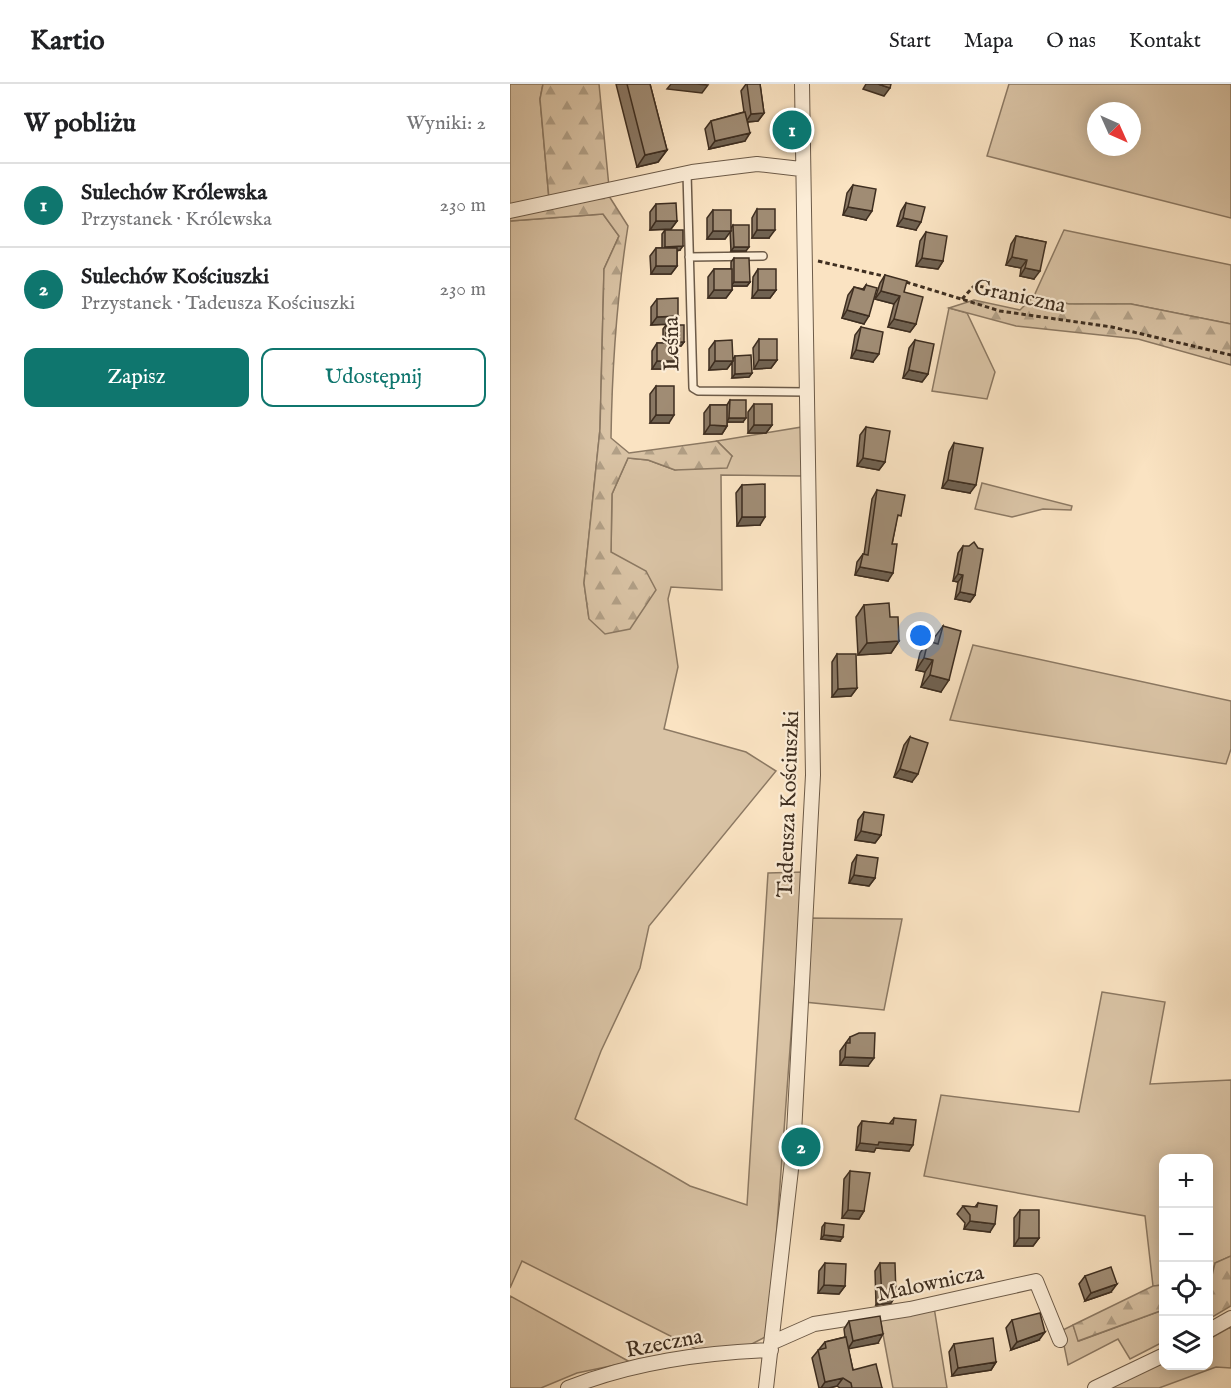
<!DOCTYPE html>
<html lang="pl">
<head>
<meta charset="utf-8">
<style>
	:root { --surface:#fff; --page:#f2f2f2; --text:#202124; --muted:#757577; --line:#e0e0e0; --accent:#0f766e }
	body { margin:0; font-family:"IM FELL English",serif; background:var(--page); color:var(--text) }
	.controls { position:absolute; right:18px; bottom:18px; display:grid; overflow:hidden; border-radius:12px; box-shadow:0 3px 15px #0003 }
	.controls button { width:54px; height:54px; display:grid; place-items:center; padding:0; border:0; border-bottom:2px solid var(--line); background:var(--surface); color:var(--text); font:30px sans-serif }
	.compass { position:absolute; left:577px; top:18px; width:54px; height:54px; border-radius:50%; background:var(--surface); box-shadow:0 3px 15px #0003; rotate:135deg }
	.you { position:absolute; left:411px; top:552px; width:21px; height:21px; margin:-15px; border:4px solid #fff; border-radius:50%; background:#1a73e8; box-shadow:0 0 0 9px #1a73e833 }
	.badge { display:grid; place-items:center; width:39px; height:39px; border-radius:50%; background:var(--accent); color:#fff; font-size:20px; font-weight:700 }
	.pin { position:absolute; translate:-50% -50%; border:3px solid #fff; box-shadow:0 2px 6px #0006 }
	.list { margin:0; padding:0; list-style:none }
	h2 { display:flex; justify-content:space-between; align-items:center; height:78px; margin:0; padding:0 24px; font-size:26px }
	h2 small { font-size:20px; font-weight:400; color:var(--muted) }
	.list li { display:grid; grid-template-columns:39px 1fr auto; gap:18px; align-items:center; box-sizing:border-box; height:84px; padding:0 24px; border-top:2px solid var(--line) }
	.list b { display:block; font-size:22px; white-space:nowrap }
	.list p { margin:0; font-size:20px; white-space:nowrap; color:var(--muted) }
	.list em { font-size:20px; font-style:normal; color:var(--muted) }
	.actions { display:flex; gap:12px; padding:18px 24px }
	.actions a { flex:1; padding:14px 0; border:2px solid var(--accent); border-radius:12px; text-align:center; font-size:21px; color:var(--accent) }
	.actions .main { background:var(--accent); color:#fff }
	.icon { flex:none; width:33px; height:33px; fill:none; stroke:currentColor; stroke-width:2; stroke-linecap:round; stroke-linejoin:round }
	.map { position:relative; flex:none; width:721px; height:1304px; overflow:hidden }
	header { display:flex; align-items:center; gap:36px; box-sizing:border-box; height:84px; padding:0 30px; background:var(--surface); border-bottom:2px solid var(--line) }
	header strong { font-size:28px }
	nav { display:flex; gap:33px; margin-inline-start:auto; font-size:21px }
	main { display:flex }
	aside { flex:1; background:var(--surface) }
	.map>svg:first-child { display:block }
	.grass { fill:#dac4a6; stroke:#8c7963; stroke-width:1.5; fill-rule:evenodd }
	.forest { fill:url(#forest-firs); stroke:#8c7963; stroke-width:1.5 }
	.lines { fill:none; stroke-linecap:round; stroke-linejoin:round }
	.service-casing { stroke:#6d5b48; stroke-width:10 }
	.minor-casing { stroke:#6d5b48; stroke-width:16 }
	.path { stroke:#3e2e20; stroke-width:3; stroke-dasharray:4.5 3; stroke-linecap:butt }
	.service { stroke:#fcedd7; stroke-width:7 }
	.minor { stroke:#fcedd7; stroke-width:14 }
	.wall { fill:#8a7864; stroke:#3e2e20; stroke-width:1.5 }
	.shaded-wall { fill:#706251; stroke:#3e2e20; stroke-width:1.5 }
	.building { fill:#a08c74; stroke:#3e2e20; stroke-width:1.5 }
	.labels { text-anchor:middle; stroke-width:4.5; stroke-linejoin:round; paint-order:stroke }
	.street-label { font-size:22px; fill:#3e2e20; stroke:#fcedd7 }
</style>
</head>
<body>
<header>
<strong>Kartio</strong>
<nav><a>Start</a><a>Mapa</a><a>O nas</a><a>Kontakt</a></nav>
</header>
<main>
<aside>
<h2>W pobliżu<small>Wyniki: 2</small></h2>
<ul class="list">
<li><span class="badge">1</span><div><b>Sulechów Królewska</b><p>Przystanek · Królewska</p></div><em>230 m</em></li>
<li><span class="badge">2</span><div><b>Sulechów Kościuszki</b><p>Przystanek · Tadeusza Kościuszki</p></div><em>230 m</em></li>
</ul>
<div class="actions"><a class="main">Zapisz</a><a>Udostępnij</a></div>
</aside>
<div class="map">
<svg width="721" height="1304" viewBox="0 0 721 1304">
	<defs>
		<pattern id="forest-firs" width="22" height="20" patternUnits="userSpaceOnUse" patternTransform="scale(1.5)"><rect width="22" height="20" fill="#dac4a6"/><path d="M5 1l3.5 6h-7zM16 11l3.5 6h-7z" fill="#b2a087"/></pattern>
	</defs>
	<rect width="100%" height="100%" fill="#fae3c2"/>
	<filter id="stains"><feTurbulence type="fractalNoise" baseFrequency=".00333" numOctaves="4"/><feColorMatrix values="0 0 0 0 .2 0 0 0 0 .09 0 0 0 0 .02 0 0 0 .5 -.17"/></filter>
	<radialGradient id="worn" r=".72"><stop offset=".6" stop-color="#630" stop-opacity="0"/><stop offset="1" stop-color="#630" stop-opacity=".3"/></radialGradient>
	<path class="grass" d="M 0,0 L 33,0 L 30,15 L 39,115 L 0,123 Z
		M 499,0 L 721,0 L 721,134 L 477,72 ZM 586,27 L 622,27 L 622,63 L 586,63 Z
		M 93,130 L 109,152 L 94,185 L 90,345 L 74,499 L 79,535 L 101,470 L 102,410 L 118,374 L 138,376 L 165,386 L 222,372 L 207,357 L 292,343 L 293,392 L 211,391 L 212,506 L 161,503 L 158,515 L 168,583 L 154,645 L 236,668 L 266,687 L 139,842 L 130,884 L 91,967 L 65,1035 L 180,1102 L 237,1121 L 258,789 L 293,788 L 260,1237 L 255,1253 L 238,1262 L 186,1265 L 12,1177 L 0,1204 L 0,137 Z
		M 554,146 L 721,181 L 721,240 L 621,220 L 559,220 L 524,212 Z
		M 439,224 L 457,229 L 485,288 L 477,315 L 422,307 Z
		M 472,399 L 562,422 L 561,426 L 533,425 L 502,433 L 465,425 Z
		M 463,561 L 721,617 L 721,665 L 716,680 L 440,636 Z
		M 295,834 L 392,835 L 374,926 L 294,918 Z
		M 592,908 L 655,918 L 640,1000 L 721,996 L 721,1172 L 705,1179 L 701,1196 L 699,1196 L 698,1074 L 654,1074 L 653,1201 L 643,1202 L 635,1132 L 414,1092 L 431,1011 L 569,1028 Z
		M 0,1212 L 120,1278 L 67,1289 L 31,1304 L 0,1304 Z
		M 424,1223 L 437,1304 L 383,1304 L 370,1234 Z
		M 653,1226 L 653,1258 L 620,1275 L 608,1255 L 558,1281 L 551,1247 L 563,1241 L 569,1257 Z
		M 721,1243 L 721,1284 L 706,1283 L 649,1304 L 601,1304 L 653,1278 L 654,1282 L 698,1282 L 699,1255 Z"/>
	<path class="forest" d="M 33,0 L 89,0 L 99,103 L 39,115 L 30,15 Z
		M 99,112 L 118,142 C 107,212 102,283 101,354 L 119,369 L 207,357 L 222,372 L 217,384 L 165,386 L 138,376 L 118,374 L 102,410 L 101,468 L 136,487 L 146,506 L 120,545 L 95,550 L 79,535 L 74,499 L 90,345 L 94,185 L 109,152 L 93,130 L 0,137 L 0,131 Z
		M 524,212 L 559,220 L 621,220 L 721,240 L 721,281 L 628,255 L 506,242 L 439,224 L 464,216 L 510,226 Z
		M 721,1172 L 721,1222 L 699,1235 L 699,1196 L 701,1196 L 705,1179 Z
		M 653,1201 L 653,1226 L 568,1257 L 563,1241 L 643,1202 Z"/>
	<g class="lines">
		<g class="service-casing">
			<path id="service" d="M 177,89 L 183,304 L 188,307 L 296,308
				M 179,173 L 253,172"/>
		</g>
		<g class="minor-casing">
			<path id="minor" d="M 0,127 L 182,88 L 247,80 L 291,85
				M 698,1247 L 721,1234
				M 261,1259 L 304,1240 L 400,1225 L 526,1197 L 550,1256
				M 58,1304 C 123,1278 192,1269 261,1266
				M 256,1304 L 283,1068 L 303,691 L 292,0
				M 585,1304 L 654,1271"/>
		</g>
		<path class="path" d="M 308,177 L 378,193
			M 396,198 L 490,227 L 602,243 L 721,271
			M 452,215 L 463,203 L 468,202 L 507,209"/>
		<use href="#service" class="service"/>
		<use href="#minor" class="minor"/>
	</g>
	<path class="wall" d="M 106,0 L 140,0 L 157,66 L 148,78 L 127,83 Z
		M 236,0 L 250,0 L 254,29 L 248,37 L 238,38 L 235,57 L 199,65 L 195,45 L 201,37 L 234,28 L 231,7 Z
		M 343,101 L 356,136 L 333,131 L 337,109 Z
		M 396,119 L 406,146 L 387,142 L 391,127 Z
		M 146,120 L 167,137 L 161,145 L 140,146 L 140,128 Z
		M 247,125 L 259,154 L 242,154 L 242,134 Z
		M 203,126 L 221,144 L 223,141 L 236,167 L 221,167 L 220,147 L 215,155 L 197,155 L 197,134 Z
		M 155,146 L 170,166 L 167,167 L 167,182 L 161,190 L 141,190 L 140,172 L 146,164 L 152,164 L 152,150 Z
		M 416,148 L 433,177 L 428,185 L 406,182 L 410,157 Z
		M 506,152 L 536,158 L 524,195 L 510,192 L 511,184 L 496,181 L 501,160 Z
		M 224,174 L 240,198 L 237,202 L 222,202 L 222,206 L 216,214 L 198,214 L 198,193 L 204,185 L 221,185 L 221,178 Z
		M 248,185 L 266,206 L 260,214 L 242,214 L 243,193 Z
		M 375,191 L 394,208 L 406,240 L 400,248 L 378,243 L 384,220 L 365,215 L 370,199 Z
		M 356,201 L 354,240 L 332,234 L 338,211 L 344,203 L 353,205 Z
		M 147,215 L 168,232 L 162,240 L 141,241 L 141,223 Z
		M 156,241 L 174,258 L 171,262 L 168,262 L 168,277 L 163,285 L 142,285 L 142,267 L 147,259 L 153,259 L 153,245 Z
		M 351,243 L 363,278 L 341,274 L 345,251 Z
		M 249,255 L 267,276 L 261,284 L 244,285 L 243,264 Z
		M 405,256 L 418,290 L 412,298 L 393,294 L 399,264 Z
		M 205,257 L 223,275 L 225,272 L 242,289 L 239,293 L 222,294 L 222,278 L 217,285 L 199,286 L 199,265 Z
		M 146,302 L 159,339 L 140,339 L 140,310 Z
		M 220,316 L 233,338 L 217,338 L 217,342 L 212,350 L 194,350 L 194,329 L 200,321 L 217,321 Z
		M 244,320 L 262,341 L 256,349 L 238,349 L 238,328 Z
		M 356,343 L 375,378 L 369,386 L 347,382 L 350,351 Z
		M 444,359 L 460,409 L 432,404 L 439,368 Z
		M 232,401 L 250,441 L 227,442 L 226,409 Z
		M 367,406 L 386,439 L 382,460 L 378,497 L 345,491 L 347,478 L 353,470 L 354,470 L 362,415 Z
		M 453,462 L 465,511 L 460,518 L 445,515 L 448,498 L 443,497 L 448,469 Z
		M 354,521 L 380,533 L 389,557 L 381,569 L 348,571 L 346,533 Z
		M 433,542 L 431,608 L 411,603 L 415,588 L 406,586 L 410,569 L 418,557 L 423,559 L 424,554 Z
		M 327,570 L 347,604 L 341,612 L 322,613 L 322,578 Z
		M 400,653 L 402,698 L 384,693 L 394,661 Z
		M 354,728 L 371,751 L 365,759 L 345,756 L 348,736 Z
		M 347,771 L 365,794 L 359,802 L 339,799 L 342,779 Z
		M 340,953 L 358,982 L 330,981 L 330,967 Z
		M 384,1034 L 399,1067 L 366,1064 L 364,1068 L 346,1066 L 348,1043 L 352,1037 L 379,1040 Z
		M 340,1087 L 354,1127 L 349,1135 L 332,1134 L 334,1095 Z
		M 468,1119 L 480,1148 L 454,1145 L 455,1139 L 447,1130 L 453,1122 L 465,1123 Z
		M 510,1126 L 529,1154 L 523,1162 L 504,1162 L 504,1134 Z
		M 315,1139 L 330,1157 L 311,1155 L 312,1143 Z
		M 315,1179 L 335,1202 L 329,1210 L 308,1209 L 309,1187 Z
		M 370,1179 L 386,1211 L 381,1219 L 366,1221 L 365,1187 Z
		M 575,1192 L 601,1208 L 575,1217 L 569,1200 Z
		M 502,1236 L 529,1256 L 501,1266 L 496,1244 Z
		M 339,1237 L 368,1259 L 338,1264 L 343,1286 L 372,1304 L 330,1304 L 327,1302 L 319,1304 L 309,1304 L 302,1274 L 315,1258 L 335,1253 L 334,1245 Z
		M 444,1260 L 486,1278 L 481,1286 L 442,1292 L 439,1268 Z"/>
	<path class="shaded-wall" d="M 161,0 L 186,0 L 198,1 L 192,9 L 157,5 Z
		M 356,0 L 368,0 L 380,4 L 374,12 L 353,5 Z
		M 254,29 L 248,37 L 236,38 L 241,30 Z
		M 240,49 L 235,57 L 199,65 L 205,57 Z
		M 157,66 L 148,78 L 127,83 L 135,71 Z
		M 338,123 L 362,127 L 356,136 L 333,131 Z
		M 393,134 L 411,138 L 406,146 L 387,142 Z
		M 146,137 L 167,137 L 161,145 L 140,146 Z
		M 247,146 L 265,146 L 259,154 L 242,154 Z
		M 203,147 L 221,147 L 215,155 L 197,155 Z
		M 173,162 L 170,166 L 152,167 L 155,163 Z
		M 224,163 L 239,163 L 236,167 L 221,167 Z
		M 502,173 L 517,176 L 511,184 L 496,181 Z
		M 412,174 L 433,177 L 428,185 L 406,182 Z
		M 146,182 L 167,182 L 161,190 L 141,190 Z
		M 515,184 L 530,187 L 524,195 L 510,192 Z
		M 224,198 L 240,198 L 237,202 L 221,202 Z
		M 204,206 L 222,206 L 216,214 L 198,214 Z
		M 248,206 L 266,206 L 260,214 L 242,214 Z
		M 371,207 L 390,212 L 384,220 L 365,215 Z
		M 337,226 L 359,232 L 354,240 L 332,234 Z
		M 168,232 L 162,240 L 141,241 L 147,233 Z
		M 384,235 L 406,240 L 400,248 L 378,243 Z
		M 156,258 L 174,258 L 171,262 L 153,262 Z
		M 346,266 L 369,270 L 363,278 L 341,274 Z
		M 249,276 L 267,276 L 261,284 L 244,285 Z
		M 147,277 L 168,277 L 163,285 L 142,285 Z
		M 205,277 L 223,277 L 217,285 L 199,286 Z
		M 399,286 L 418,290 L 412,298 L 393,294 Z
		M 242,289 L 239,293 L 222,294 L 225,290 Z
		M 146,331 L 164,331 L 159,339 L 140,339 Z
		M 219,334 L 236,334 L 233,338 L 217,338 Z
		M 200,341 L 217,342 L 212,350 L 194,350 Z
		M 244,341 L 262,341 L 256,349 L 238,349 Z
		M 353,374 L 375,378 L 369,386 L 347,382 Z
		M 438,396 L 466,401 L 460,409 L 432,404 Z
		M 232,433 L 255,433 L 250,441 L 227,442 Z
		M 350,483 L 383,489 L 378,497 L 345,491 Z
		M 448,490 L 453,491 L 448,498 L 443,497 Z
		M 450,508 L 465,511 L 460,518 L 445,515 Z
		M 389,557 L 381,569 L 348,571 L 357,559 Z
		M 414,574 L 423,576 L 415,588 L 406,586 Z
		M 420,591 L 439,596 L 431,608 L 411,603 Z
		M 347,604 L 341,612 L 322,613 L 328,605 Z
		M 390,685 L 408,690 L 402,698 L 384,693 Z
		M 351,747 L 371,751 L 365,759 L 345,756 Z
		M 344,791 L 365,794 L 359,802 L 339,799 Z
		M 335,973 L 364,974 L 358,982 L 330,981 Z
		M 369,1058 L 403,1061 L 399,1067 L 366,1064 L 364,1068 L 346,1066 L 350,1059 Z
		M 338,1126 L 354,1127 L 349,1135 L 332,1134 Z
		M 460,1137 L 485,1140 L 480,1148 L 454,1145 Z
		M 314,1151 L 333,1153 L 330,1157 L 311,1155 Z
		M 509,1154 L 529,1154 L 523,1162 L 504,1162 Z
		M 607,1200 L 601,1208 L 575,1217 L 581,1209 Z
		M 314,1201 L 335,1202 L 329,1210 L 308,1209 Z
		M 386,1211 L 381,1219 L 366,1221 L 372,1213 Z
		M 535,1248 L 529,1256 L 501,1266 L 507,1258 Z
		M 373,1250 L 368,1259 L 338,1265 L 343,1257 Z
		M 486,1278 L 481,1286 L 442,1292 L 448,1284 Z
		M 333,1294 L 327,1302 L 319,1304 L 311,1304 L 315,1298 Z"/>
	<path class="building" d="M 117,0 L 140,0 L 157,66 L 135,71 Z
		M 237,0 L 250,0 L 254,29 L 241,30 Z
		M 368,0 L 381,0 L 380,4 Z
		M 235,28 L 240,49 L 205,57 L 201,37 Z
		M 343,101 L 366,105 L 362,127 L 338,123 Z
		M 166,119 L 167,137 L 146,137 L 146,120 Z
		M 396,119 L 415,123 L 411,138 L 393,134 Z
		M 247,125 L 265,125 L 265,146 L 247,146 Z
		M 203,126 L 221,126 L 221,147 L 203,147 Z
		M 223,141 L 239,141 L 239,163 L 224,163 Z
		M 155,146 L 173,146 L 173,162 L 155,163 Z
		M 416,148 L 437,152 L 433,177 L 412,174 Z
		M 506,152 L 536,158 L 530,187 L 515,184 L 517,176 L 502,173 Z
		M 146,164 L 167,164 L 167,182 L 146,182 Z
		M 224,174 L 239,174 L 240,198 L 224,198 Z
		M 204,185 L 222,185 L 222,206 L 204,206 Z
		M 248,185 L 266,185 L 266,206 L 248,206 Z
		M 375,191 L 397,197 L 394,208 L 413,213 L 406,240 L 384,235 L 390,212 L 371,207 Z
		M 356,201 L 367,204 L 359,232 L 337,226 L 344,203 L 354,206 Z
		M 168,214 L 168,232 L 147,233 L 147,215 Z
		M 156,241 L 174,241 L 174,258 L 156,258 Z
		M 351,243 L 373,248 L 369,270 L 346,266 Z
		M 249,255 L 267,255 L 267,276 L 249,276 Z
		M 222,256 L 223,277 L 205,277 L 205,257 Z
		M 405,256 L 424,260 L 418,290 L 399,286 Z
		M 147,259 L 168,259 L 168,277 L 147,277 Z
		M 241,271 L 242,289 L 225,290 L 225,272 Z
		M 146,302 L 164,302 L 164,331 L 146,331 Z
		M 220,316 L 236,316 L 236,334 L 219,334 Z
		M 244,320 L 262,320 L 262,341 L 244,341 Z
		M 200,321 L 217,321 L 217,342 L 200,341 Z
		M 356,343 L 380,347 L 375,378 L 353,374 Z
		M 444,359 L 473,364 L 466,401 L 438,396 Z
		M 255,400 L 255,433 L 232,433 L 232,401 Z
		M 367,406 L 395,411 L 391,432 L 388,431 L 382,460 L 387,460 L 383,489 L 350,483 L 353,470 L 358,471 Z
		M 464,458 L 468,464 L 473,465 L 465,511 L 450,508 L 453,491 L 448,490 L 453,462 L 459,462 Z
		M 379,519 L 380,533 L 388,533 L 389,557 L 357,559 L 354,521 Z
		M 433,542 L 451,547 L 439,596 L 420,591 L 423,576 L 414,574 L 418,557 L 428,560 Z
		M 327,570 L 346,570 L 347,604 L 328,605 Z
		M 400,653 L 418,659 L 408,690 L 390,685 Z
		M 354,728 L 374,731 L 371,751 L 351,747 Z
		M 347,771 L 368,774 L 365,794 L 344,791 Z
		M 349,949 L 365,949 L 364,974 L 335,973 L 336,959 L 340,959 L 340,953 Z
		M 384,1034 L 406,1036 L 403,1061 L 369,1058 L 368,1061 L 350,1059 L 352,1037 L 383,1040 Z
		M 340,1087 L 360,1089 L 354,1127 L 338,1126 Z
		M 468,1119 L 487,1122 L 485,1140 L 460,1137 L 460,1131 L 453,1122 L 467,1123 Z
		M 510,1126 L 529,1126 L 529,1154 L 509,1154 Z
		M 315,1139 L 334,1141 L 333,1153 L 314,1151 Z
		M 315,1179 L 336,1180 L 335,1202 L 314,1201 Z
		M 370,1179 L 385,1179 L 386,1211 L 372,1213 Z
		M 601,1183 L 607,1200 L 581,1209 L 575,1192 Z
		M 530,1229 L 535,1248 L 507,1258 L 502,1236 Z
		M 370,1232 L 373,1250 L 343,1257 L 339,1237 Z
		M 336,1253 L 343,1286 L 366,1280 L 372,1304 L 342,1304 L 341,1299 L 333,1294 L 315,1298 L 308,1266 L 316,1264 L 315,1258 Z
		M 483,1254 L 486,1278 L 448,1284 L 444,1260 Z"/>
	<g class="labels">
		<g class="street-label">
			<text transform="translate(510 211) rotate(12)" y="8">Graniczna</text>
			<text transform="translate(160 260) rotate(-91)" y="8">Leśna</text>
			<text transform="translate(277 720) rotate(-88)" y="8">Tadeusza Kościuszki</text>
			<text transform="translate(420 1198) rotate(-12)" y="8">Malownicza</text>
			<text transform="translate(154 1258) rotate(-11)" y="8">Rzeczna</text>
		</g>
	</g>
	<rect width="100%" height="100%" filter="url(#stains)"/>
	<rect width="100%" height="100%" fill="url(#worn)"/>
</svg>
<div class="controls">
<button>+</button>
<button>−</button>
<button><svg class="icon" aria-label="locate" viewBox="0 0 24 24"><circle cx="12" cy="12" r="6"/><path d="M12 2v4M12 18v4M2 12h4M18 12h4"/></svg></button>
<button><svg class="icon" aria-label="layers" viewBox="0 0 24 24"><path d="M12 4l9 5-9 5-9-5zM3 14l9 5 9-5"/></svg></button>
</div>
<svg class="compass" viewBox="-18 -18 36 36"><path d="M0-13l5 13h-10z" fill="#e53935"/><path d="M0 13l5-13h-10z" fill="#757577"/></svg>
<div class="you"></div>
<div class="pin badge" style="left:282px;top:46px">1</div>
<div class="pin badge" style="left:291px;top:1063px">2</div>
</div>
</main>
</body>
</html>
